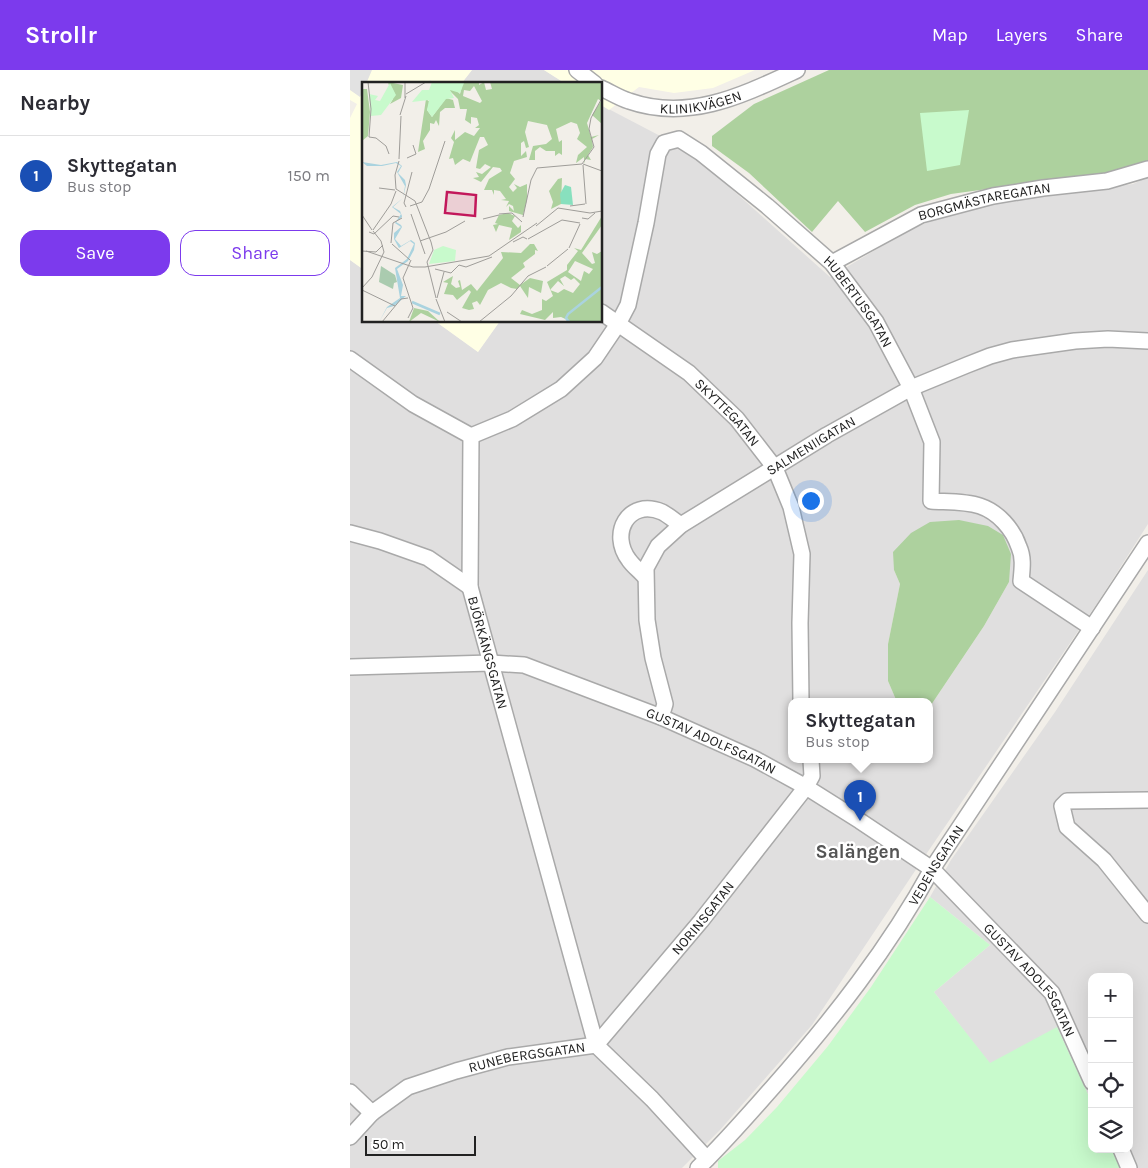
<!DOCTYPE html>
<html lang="en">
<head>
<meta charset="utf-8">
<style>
	:root { --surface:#fff; --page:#f7f7f7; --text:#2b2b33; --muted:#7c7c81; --line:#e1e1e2; --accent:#7c3aed }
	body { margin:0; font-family:Karla,sans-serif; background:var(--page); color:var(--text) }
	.controls { position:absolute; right:15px; bottom:15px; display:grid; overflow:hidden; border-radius:10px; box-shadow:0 5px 20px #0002 }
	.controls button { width:45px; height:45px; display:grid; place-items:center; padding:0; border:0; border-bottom:1px solid var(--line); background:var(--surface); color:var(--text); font:25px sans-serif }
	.scale { position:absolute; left:15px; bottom:12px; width:111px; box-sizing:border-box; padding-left:5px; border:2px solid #222; border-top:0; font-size:14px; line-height:18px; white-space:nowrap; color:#222; -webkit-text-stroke:4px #fff; paint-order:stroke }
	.you { position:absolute; left:460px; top:430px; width:18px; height:18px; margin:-12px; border:4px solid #fff; border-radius:50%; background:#1a73e8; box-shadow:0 0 0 8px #1a73e833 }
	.badge { display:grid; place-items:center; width:32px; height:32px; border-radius:50%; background:var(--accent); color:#fff; font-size:16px; font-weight:700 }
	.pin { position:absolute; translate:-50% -41px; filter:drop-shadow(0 1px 2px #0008) }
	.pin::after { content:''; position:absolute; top:26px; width:18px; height:15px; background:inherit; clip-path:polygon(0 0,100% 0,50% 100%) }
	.popup { position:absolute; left:438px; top:628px; width:145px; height:65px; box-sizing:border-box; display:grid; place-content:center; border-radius:10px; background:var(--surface); filter:drop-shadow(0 1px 4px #0005); font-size:16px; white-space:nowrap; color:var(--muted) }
	.popup b { font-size:19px; color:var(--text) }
	.popup::after { content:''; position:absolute; left:50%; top:100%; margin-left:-10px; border:10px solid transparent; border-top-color:var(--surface) }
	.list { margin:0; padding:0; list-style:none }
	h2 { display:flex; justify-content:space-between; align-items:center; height:65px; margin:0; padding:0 20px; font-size:21px }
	h2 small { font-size:16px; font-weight:400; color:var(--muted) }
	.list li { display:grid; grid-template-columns:32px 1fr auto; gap:15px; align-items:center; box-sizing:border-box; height:80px; padding:0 20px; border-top:1px solid var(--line) }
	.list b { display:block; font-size:19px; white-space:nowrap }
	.list p { margin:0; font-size:16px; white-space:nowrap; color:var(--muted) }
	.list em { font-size:16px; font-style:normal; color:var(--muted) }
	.actions { display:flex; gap:10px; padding:15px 20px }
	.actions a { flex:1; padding:11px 0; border:1px solid var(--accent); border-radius:15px; text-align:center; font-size:18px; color:var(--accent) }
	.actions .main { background:var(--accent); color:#fff }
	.icon { flex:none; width:28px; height:28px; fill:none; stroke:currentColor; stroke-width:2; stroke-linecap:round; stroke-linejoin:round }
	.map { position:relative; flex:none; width:798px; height:1098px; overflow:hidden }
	header { display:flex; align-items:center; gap:30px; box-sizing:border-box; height:70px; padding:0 25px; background:var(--accent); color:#fff }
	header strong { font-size:24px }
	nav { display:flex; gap:28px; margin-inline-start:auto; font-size:18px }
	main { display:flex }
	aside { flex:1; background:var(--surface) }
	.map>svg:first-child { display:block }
	.residential { fill:#e0dfdf; fill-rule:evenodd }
	.education { fill:#ffffe5 }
	.forest { fill:#add19e }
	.park { fill:#c8facc }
	.parking { fill:#e2e2e2 }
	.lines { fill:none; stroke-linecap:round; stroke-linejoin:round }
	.minor-casing { stroke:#a9a9a9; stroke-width:18 }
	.minor { stroke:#fff; stroke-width:15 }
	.labels { text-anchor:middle; stroke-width:4.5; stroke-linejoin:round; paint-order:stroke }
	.street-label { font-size:14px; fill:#222; stroke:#fff }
	.district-label { font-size:19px; font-weight:bold; fill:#555; stroke:#fff }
	.inset-river { fill:none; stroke:#aad3df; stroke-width:2.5 }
	.inset-road { fill:none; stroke:#9f9d99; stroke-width:1 }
	.view { fill:#c2185b; fill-opacity:0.15; stroke:#c2185b; stroke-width:2.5 }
	.inset-edge { fill:none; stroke:#222; stroke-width:2.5 }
</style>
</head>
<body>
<header>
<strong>Strollr</strong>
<nav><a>Map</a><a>Layers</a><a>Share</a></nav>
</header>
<main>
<aside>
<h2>Nearby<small></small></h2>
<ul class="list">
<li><span class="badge" style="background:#1a4fb4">1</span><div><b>Skyttegatan</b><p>Bus stop</p></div><em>150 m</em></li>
</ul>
<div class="actions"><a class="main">Save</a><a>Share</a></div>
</aside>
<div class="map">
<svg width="798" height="1098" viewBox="0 0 798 1098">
	<rect width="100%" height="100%" fill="#f2efe9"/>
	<path class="residential" d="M 122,0 L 194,0 L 216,14 L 111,14 Z
		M 251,35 L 339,81 L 480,207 L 557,161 L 615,137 L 783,114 L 798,107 L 798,454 L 750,529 L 577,783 L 462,955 L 370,1060 L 332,1098 L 0,1098 L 0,190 L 14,200 L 14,251 L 85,251 L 128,282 L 150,251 L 251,251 ZM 544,500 L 659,512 L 634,556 L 579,638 L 579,690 L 441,690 L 441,632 L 547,632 L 538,611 L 538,574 L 550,514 Z
		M 798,500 L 798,1098 L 771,1098 L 763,1079 L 779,1079 L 779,907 L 742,907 L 742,1033 L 707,958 L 640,994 L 584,922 L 640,875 L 580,827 L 601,790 L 705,642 Z"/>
	<path class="education" d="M 0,0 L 122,0 L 111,14 L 86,14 L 80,10 L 77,14 L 14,14 L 14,200 L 0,190 L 0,48 L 7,34 L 0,30 Z
		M 194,0 L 405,0 L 363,18 L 324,23 L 289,17 L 259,40 L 251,35 L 251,14 L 216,14 Z
		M 85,251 L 150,251 L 128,282 Z"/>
	<path class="forest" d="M 479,0 L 798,0 L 798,92 L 754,105 L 695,111 L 601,124 L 565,135 L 515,162 L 488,131 L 462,162 L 399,103 L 362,76 L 362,66 L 404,34 Z
		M 609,450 L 638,456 L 653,465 L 661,484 L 659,512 L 634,556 L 579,638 L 579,632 L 547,632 L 538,611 L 538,574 L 550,514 L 544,500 L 543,482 L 561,463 L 580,452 Z"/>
	<path class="park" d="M 619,40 L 610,95 L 577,101 L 570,43 Z
		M 580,827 L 640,875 L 584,922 L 640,993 L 707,957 L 742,1033 L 742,1079 L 763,1079 L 771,1098 L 368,1098 L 368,1091 L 395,1070 L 427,1037 L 478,976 L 521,917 Z"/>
	<path class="parking" d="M 0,0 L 22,0 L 16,14 L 14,14 L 14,19 L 10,27 L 0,20 Z"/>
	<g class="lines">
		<g class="minor-casing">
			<g id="minor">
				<path d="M 227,0 L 245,14"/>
				<path id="s1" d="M 251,18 C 260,22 269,28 279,31 C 339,52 393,25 447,0"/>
				<path id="s2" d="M 482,193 L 571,145 L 643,126 L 693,118 L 757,111 L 798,99"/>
				<path id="s3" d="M 251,242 L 339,303 L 387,349 L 425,398 L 441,437 L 452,484 L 450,553 L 451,632"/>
				<path d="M 0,289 L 63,334 L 121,366"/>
				<path id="s4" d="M 121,366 L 162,349 L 211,319 L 245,288 L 268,254 L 278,235 L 296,153 L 308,84 L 314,73 L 329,69 L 351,83 L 417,136 L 482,193 L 526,252 L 561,318 L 582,372 L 581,431 C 597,432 615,431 630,436 C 648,442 663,459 669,477 C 674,488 672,500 671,511 L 742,558"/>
				<path id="s5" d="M 121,366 L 120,517 L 246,975"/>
				<path d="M 0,463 L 30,471 L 78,488 L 120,517"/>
				<path d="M 295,507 C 290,501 283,496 279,490 C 259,464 278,428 312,442 C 318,445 325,451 331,455"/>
				<path id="s6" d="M 0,597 L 141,593 L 174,595 L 311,647 L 405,689 L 456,717 L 510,751 L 582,799 L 702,923 L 742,1012"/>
				<path id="s7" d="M 311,647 L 315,634 L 303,588 L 297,550 L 296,498 L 308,476 L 331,455 L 477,365 L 561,318 L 617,295 L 640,286 L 662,280 L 725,271 L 758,269 L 798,271"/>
				<path d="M 798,730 L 717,731 L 712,736 L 717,757 L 754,790 L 798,845"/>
				<path id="s8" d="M 246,975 L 351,851 L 456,717 L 462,706 L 461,690"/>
				<path d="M 0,1022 L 22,1043"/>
				<path id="s9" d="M 0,1067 L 22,1043 L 58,1017 L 106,1001 L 158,987 L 246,975 L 302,1029 L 357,1089"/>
				<path d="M 771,1079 L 779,1098"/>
				<path id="s10" d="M 348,1098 C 375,1072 399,1044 423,1017 C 482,950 539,878 582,799 L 798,473"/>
			</g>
		</g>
		<use href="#minor" class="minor"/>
	</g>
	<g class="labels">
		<g class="street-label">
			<text dy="5" stroke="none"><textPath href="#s1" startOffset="104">KLINIKVÄGEN</textPath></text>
			<text dy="5" stroke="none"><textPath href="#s2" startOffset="166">BORGMÄSTAREGATAN</textPath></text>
			<text dy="5" stroke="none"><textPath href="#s4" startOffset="636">HUBERTUSGATAN</textPath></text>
			<text dy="5" stroke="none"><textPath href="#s3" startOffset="162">SKYTTEGATAN</textPath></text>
			<text dy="5" stroke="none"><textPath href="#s7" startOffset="360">SALMENIIGATAN</textPath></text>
			<text dy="5" stroke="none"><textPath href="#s5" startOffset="219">BJÖRKÄNGSGATAN</textPath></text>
			<text dy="5" stroke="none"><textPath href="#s6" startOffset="376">GUSTAV ADOLFSGATAN</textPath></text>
			<text dy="5" stroke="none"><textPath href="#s10" startOffset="386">VEDENSGATAN</textPath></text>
			<text dy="5" stroke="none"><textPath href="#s8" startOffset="166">NORINSGATAN</textPath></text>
			<text dy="5" stroke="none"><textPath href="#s6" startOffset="781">GUSTAV ADOLFSGATAN</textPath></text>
			<text dy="5" stroke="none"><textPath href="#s9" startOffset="200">RUNEBERGSGATAN</textPath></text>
		</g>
		<g class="district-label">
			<text x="508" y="788">Salängen</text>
		</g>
	</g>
	<g transform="translate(12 12)">
		<rect width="240" height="240" fill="#f2efe9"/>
		<path d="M 0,0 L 1,7 L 5,7 L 8,30 L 6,54 L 0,59 ZM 26,0 L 41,3 L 39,16 L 28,22 L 31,17 ZM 89,0 L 95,0 L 92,6 L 98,12 L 101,0 L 117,0 L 117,3 L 122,0 L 124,8 L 130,7 L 128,0 L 240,0 L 240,42 L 230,33 L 239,19 L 236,17 L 225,41 L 229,55 L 237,53 L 230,57 L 231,65 L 226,73 L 229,78 L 223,77 L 222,82 L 222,75 L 214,81 L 216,73 L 225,65 L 215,57 L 218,51 L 215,42 L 209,40 L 194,47 L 197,60 L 200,58 L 200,73 L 197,71 L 193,74 L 193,69 L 184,69 L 178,65 L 173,69 L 173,78 L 167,78 L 171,64 L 184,62 L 190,57 L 185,43 L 166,39 L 163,50 L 167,65 L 164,66 L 162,59 L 159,61 L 159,74 L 164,69 L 165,75 L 152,79 L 148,91 L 153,97 L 147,105 L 151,110 L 155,106 L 152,102 L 158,105 L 165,102 L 165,118 L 161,133 L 147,129 L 147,124 L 152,129 L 151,124 L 147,122 L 144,125 L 147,119 L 139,118 L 144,117 L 138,109 L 132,108 L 132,113 L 130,108 L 122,108 L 127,97 L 140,89 L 138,86 L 131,85 L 119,100 L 111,96 L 117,95 L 114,90 L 120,92 L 129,85 L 123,82 L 118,87 L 114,86 L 117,68 L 126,63 L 122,55 L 118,55 L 108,80 L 101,77 L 93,83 L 91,76 L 87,77 L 92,60 L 89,56 L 93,48 L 93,58 L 103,50 L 112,54 L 118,46 L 113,46 L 117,43 L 115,36 L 109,35 L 109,42 L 103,38 L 105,27 L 98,27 L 96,17 L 87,8 L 81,6 L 85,3 L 88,5 ZM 112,4 L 120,19 L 118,21 L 101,14 L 102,8 L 108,9 ZM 84,16 L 91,18 L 93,26 L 83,26 L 78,30 L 77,44 L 74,38 L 72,42 L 68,41 L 68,48 L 61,59 L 63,67 L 56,70 L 64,17 L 68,20 L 65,28 L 70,35 ZM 200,96 L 199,122 L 189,127 L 191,120 L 187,109 L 196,97 ZM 146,131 L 153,134 L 150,139 L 156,146 L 159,143 L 159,150 L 147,158 L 150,146 L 137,143 L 134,150 L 131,143 L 136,142 L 133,141 L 137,133 ZM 240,134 L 240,143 L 220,171 L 230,182 L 233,181 L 230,170 L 235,172 L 240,169 L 240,240 L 210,240 L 199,235 L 191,236 L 191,230 L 183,238 L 158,232 L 160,228 L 170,232 L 180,228 L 180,217 L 184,219 L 191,214 L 185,200 L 205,188 L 205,183 L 216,169 L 212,166 L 219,168 ZM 213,179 L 231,187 L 227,192 L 222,189 L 219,199 L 206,190 ZM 203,194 L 209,198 L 212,196 L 218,202 L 211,211 L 202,207 L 196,211 L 188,208 L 196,199 L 202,204 L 198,197 ZM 168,162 L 172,162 L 176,169 L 173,168 L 173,172 L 161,181 L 163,185 L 149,196 L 158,203 L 168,196 L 181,199 L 179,211 L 167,205 L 166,216 L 158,204 L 155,207 L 149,206 L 139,201 L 126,208 L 118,223 L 115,219 L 110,221 L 112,227 L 107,228 L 100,226 L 109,210 L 107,208 L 95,218 L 91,213 L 82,212 L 86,201 L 81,200 L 91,194 L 89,202 L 94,206 L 98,205 L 96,199 L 98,198 L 100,208 L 109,202 L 115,209 L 141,176 L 139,170 L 159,171 ZM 52,226 L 66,229 L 78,240 L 59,231 L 47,240 Z" fill="#add19e" fill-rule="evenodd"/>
		<path d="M 19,184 L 33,193 L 35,200 L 32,201 L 31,207 L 17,200 Z" fill="#aacbaf"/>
		<path d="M 70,0 L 102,1 L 98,11 L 88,8 L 92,16 L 84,17 L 70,35 L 65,28 L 67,18 L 50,20 L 60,8 L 67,8 ZM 28,1 L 34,13 L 19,33 L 9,34 L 7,12 L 16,14 L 13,18 L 18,19 ZM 81,164 L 94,168 L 93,179 L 67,182 L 72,168 Z" fill="#c8facc"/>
		<path d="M 203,103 L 209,105 L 211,123 L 199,122 L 198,112 Z" fill="#88e0be"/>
		<path d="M 0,80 L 19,83 L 35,80 L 40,84 L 36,91 L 43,98 L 44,103 L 41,116 L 31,125 L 38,129 L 40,134 L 40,135 L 34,140 L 39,143 L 40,145 L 33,157 L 39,164 L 49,158 L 53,161 L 52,168 L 46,179 L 35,187 L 41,203 L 39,214 L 44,214 L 32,224 L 25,226 L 17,240 L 25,225 L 38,216 L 33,186 L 45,177 L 52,162 L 48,159 L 37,166 L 32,157 L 32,151 L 39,145 L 33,141 L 39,132 L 30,125 L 41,116 L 43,104 L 35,90 L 39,84 L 34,81 L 20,84 L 5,84 Z" fill="#aad3df"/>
		<path class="inset-river" d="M 50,220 L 78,232M 207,240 L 204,236 L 206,232 L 240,205"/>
		<path class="inset-road" d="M 6,0 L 9,27 L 7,55M 43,0 L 43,16M 44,12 L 64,0M 38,33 L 44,14M 7,55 L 14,56 L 24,64 L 27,72M 45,76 L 54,72 L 51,63M 37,77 L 39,34M 220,82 L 232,65 L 227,47 L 229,36 L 240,16M 221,82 L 240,89M 221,83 L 224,122M 17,106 L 33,108M 34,107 L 53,119 L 69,160 L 71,168 L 65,180 L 74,216M 34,107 L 33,93 L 37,79M 48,124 L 60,120 L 67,107 L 83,59M 208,124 L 223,122M 44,125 L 42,121 L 50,90M 49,132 L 63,172M 137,132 L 150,131 L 160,140M 0,133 L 10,148M 161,135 L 169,98 L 175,86 L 220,82M 220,136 L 226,137 L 233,131M 121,137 L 137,133M 174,144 L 196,126 L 228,131 L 240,129M 11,148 L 29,122 L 34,109M 7,150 L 12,152 L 31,134 L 37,135M 166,157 L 200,138 L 218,141M 58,159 L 84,150 L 103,139M 151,160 L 161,155 L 165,157M 29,161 L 31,141 L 40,136M 30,162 L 48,178M 207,166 L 218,142M 0,169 L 14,170 L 21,163M 4,169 L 51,185 L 63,185 L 127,174 L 175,141M 97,183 L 104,185 L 130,175M 185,184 L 206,167M 73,187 L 89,191 L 97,183M 0,206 L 10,195 L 22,170 L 19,159 L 11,149M 0,208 L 33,224M 75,216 L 82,190M 74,217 L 83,240M 85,230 L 100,240M 46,236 L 51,226 L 41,196 L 49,178M 20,240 L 39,217 L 46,216M 117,240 L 149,214 L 166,194 L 184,185"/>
		<path class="view" d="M 85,110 L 114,113 L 113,134 L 83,131 Z"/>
		<rect width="240" height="240" class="inset-edge"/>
	</g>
</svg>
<div class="controls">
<button>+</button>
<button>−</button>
<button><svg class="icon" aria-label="locate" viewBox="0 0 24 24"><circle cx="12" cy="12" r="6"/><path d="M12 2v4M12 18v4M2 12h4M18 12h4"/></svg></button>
<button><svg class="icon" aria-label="layers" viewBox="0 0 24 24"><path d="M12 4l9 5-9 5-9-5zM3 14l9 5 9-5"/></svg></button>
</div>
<div class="scale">50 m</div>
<div class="you"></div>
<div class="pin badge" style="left:510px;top:751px;background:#1a4fb4">1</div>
<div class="popup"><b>Skyttegatan</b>Bus stop</div>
</div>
</main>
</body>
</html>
